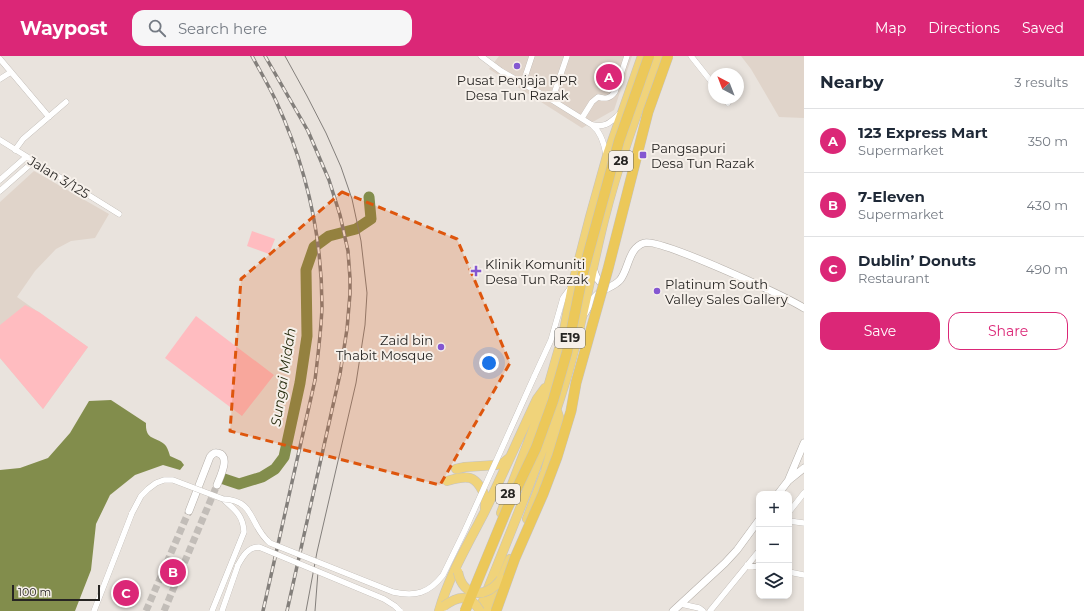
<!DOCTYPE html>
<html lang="en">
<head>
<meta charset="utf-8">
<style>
	:root { --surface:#fff; --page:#f6f6f7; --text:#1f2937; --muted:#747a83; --line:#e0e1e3; --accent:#db2777 }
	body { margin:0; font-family:Montserrat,sans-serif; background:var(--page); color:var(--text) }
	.controls { position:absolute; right:12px; bottom:12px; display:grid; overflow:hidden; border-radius:8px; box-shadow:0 2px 6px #0003 }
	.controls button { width:36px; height:36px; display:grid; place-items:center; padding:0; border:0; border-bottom:1px solid var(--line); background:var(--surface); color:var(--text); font:20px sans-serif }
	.compass { position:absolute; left:708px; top:12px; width:36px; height:36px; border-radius:50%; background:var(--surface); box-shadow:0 2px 6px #0003; rotate:318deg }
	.scale { position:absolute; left:12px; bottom:10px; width:88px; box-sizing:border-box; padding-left:4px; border:2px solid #272523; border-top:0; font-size:11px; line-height:14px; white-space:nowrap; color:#272523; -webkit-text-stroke:3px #f6f0ea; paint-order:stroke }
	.you { position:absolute; left:489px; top:307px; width:14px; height:14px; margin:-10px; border:3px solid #fff; border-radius:50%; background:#1a73e8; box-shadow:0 0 0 6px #1a73e833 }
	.badge { display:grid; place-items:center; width:26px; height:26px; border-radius:50%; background:var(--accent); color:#fff; font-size:13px; font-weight:700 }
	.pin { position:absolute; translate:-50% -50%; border:2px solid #fff; box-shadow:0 1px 4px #0006 }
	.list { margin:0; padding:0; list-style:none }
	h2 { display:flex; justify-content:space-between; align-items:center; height:52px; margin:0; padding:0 16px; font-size:17px }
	h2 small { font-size:13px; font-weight:400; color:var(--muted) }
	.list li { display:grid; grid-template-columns:26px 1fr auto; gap:12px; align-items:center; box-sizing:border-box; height:64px; padding:0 16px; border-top:1px solid var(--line) }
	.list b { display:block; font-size:15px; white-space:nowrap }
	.list p { margin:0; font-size:13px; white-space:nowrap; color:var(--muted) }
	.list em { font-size:13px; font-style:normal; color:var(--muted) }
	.actions { display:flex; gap:8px; padding:12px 16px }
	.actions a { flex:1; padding:9px 0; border:1px solid var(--accent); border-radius:12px; text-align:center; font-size:14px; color:var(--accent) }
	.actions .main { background:var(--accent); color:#fff }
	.icon { flex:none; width:22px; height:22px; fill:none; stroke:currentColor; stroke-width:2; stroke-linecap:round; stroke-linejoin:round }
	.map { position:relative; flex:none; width:804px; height:555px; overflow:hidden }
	header { display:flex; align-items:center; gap:24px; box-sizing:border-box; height:56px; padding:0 20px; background:var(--accent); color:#fff }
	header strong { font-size:19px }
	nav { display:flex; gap:22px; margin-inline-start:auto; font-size:14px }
	.search { width:280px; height:36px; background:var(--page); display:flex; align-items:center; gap:10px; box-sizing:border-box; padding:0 14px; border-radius:12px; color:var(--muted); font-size:15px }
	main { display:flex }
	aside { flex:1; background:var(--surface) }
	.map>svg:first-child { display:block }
	.built { fill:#e0d4ca }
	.green { fill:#ffbcc0 }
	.water { fill:#828d4c }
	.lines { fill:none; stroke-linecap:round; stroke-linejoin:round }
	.river { stroke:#828d4c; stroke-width:11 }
	.tertiary-tunnel { stroke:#c2bdb8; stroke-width:7; stroke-dasharray:7 3.5; stroke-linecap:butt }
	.minor-casing { stroke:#b5afa9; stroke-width:6 }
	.tertiary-casing { stroke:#b5afa9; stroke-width:8 }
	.trunk-casing { stroke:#c3c2c1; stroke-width:10 }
	.minor { stroke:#fff; stroke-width:5.5 }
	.tertiary { stroke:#fff; stroke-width:7 }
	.trunk { stroke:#f0d37a; stroke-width:9 }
	.tram { stroke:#837f7b; stroke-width:1 }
	.rail-casing { stroke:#837f7b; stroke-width:3.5 }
	.rail { stroke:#f6f0ea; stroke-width:2; stroke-dasharray:6; stroke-linecap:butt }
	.minor-bridge-casing { stroke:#b5afa9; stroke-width:6; stroke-linecap:butt }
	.trunk-bridge-casing { stroke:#c3c2c1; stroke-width:10; stroke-linecap:butt }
	.motorway-bridge-casing { stroke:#c3c2c1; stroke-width:11; stroke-linecap:butt }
	.minor-bridge { stroke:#fff; stroke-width:5.5 }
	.trunk-bridge { stroke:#f0d37a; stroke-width:9 }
	.motorway-bridge { stroke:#ecc859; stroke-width:10 }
	.marked { fill:#de560d; fill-opacity:0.2; stroke:#de560d; stroke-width:3; stroke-dasharray:8 5; stroke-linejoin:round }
	.poi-dot { fill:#8457d1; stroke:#f6f0ea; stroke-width:1.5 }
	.labels { text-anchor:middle; stroke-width:4; stroke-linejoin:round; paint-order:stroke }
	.shield { fill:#f6f0ea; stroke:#65625f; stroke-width:1 }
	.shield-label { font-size:12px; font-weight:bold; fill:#272523 }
	.poi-label { font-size:13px; fill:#272523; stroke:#f6f0ea; text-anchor:start }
	.street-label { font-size:13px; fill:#272523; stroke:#f6f0ea }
	.water-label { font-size:14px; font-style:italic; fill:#282d0f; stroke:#f6f0ea }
</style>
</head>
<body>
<header>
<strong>Waypost</strong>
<div class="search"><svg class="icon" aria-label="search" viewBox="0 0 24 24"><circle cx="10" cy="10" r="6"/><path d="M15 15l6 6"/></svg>Search here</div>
<nav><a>Map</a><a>Directions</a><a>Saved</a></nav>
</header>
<main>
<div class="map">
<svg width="804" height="555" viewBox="0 0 804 555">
	<rect width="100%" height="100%" fill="#e9e3dd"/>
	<path class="built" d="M 499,0 L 632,0 L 614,54 L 582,72 L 489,13 Z
		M 741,0 L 804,0 L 804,62 L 779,61 L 751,13 Z
		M 34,115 L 109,158 L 95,182 L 71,185 L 56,193 L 35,215 L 17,241 L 88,291 L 43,353 L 0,302 L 0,146 Z"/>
	<path class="green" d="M 252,175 L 275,183 L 269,198 L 247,190 Z
		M 25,249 L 39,256 L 88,291 L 43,353 L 0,302 L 0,269 Z
		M 196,260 L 274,319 L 242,360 L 165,302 Z"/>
	<path class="water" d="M 111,344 L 146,367 C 145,386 158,380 166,390 C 168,393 169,397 170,400 L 181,405 L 184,409 L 180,414 L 163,409 L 135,419 L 110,439 L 96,468 L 91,514 L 75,555 L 0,555 L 0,414 L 20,412 L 48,402 L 70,377 L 89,345 Z"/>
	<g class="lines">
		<path class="river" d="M 224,423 L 239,428 L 262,421 L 275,413 L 284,401 L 300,327 L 307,280 L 306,214 L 314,191 L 329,180 L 356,173 L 371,163 L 369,141"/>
		<path class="tertiary-tunnel" d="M 146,555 L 189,455
			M 164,555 L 217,429"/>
		<g class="minor-casing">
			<path id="minor" d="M 481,0 L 501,15 L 552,44 L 592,69 C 601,76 604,87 606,98
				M 691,0 L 714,29
				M 0,3 L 49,61
				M 0,23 L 11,16
				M 523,27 L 532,0
				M 724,42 L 728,47
				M 552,44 L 567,0
				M 582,62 L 592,46 L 598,41 C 605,43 610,43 615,36 L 627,0
				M 593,69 C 607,72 611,65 621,57
				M 0,84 L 119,158
				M 15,94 L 23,83 L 66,46
				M 0,124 L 26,101
				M 0,135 L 34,105
				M 534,321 L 551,284 L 563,242 L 571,231
				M 789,456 L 804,437
				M 789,465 L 804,467
				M 747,509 L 759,511
				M 789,516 L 804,519
				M 681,548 L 699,552 L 703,555
				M 94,555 L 132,457
				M 212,555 L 244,476 C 243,459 235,454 223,443
				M 222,555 L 238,509
				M 710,555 L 759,495"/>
		</g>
		<g class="tertiary-casing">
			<path id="tertiary" d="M 593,212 C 596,221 598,226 606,231
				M 585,257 C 589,249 593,242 599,237 C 606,232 615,230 620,224 C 629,213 628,192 644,187 C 660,182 784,240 804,252
				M 788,425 L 804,387
				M 778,438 L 788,425 L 804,412
				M 189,455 L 210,401 C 212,398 215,396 218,397 C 231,400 220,421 217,429
				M 673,555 L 725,507 L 737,494 L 759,464"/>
		</g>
		<g class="trunk-casing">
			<path id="trunk" d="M 456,413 L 465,411 L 496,409 L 503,407 L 509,402
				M 447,425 C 454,423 463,420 470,422 C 477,424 484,435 485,442 C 486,445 485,449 485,452
				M 501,457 L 544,345 L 564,275 L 573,227 L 590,161 L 607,100 L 642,0
				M 527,463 L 545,416 L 558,373 L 559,361 L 557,355
				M 439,555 C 448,522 468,488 484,457 C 502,420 519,381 537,343 L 545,332
				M 479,555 C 510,477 543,400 567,320 C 582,269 591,216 604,164 C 618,108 638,54 658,0
				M 488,555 L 510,503"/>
		</g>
		<use href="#minor" class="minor"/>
		<use href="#tertiary" class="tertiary"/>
		<use href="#trunk" class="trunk"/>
		<path class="tram" d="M 285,0 L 307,40 L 326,77 L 341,111 L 352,143 L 361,185 L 367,237 L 365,269 L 356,327 L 317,496 L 306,555
			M 315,555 L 318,516"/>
		<g class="rail-casing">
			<path id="rail" d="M 252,0 C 260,15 269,30 276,45 C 306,110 322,180 322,251 C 321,276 318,300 315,324 L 263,555
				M 265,0 L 308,75 L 329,124 L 340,159 L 348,195 L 350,222 L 350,238 L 347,273 L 340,318 L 287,555"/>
		</g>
		<use href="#rail" class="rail"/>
		<g class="minor-bridge-casing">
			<path id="minor-bridge" d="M 132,457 L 141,440 L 148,433 L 156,427 L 164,424 L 173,424 L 223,443 C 256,444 249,470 270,487 L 393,536 C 416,541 429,537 443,519 L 465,474 L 534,321
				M 238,509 C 243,500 248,491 259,491 L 384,543 L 395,550 L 400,555"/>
		</g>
		<g class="trunk-bridge-casing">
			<path id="trunk-bridge" d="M 458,516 C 463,542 487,543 501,523
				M 444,550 C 459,539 470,538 480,555"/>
		</g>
		<g class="motorway-bridge-casing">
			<path id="motorway-bridge" d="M 465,555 L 507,453 L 536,392 L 553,345 L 567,296 L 583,217 L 619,85 L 649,0
				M 496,555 L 515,502 L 543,438 L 557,401 L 571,355 L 576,327 L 608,213 L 648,56 L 668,0"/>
		</g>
		<use href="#minor-bridge" class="minor-bridge"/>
		<use href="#trunk-bridge" class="trunk-bridge"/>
		<use href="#motorway-bridge" class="motorway-bridge"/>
	</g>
	<path class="marked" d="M 342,136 L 457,183 L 510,307 L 440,429 L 230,375 L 241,223 Z"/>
	<g class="poi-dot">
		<circle cx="517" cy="10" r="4"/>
		<rect x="639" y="95" width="8" height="8" rx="2"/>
		<path d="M474 209h4v4h4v4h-4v4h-4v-4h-4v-4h4z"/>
		<circle cx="657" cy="235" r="4"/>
		<circle cx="441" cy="291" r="4"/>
	</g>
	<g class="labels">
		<g class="shield">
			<rect x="609" y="95" width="24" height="20" rx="3"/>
			<rect x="555" y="272" width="30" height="20" rx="3"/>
			<rect x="496" y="428" width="24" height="20" rx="3"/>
		</g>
		<g class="shield-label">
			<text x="621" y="109">28</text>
			<text x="570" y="286">E19</text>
			<text x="508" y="442">28</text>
		</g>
		<g class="poi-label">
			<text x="517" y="29" text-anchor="middle">Pusat Penjaja PPR<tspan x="517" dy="15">Desa Tun Razak</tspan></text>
			<text x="651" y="97">Pangsapuri<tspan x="651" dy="15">Desa Tun Razak</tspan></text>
			<text x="485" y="213">Klinik Komuniti<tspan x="485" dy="15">Desa Tun Razak</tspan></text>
			<text x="665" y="233">Platinum South<tspan x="665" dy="15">Valley Sales Gallery</tspan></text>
			<text x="433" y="289" text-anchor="end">Zaid bin<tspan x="433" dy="15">Thabit Mosque</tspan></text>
		</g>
		<g class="street-label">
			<text transform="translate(59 121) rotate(31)" y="5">Jalan 3/125</text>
		</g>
		<g class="water-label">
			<text transform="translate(283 321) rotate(-81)" y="5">Sungai Midah</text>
		</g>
	</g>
</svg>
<div class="controls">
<button>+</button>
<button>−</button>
<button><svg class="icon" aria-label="layers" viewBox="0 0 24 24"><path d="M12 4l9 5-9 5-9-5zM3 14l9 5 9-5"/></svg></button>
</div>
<svg class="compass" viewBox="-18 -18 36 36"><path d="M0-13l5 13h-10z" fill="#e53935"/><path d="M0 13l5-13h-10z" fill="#747a83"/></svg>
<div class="scale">100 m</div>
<div class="you"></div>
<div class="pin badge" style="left:609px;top:21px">A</div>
<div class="pin badge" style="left:173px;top:516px">B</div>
<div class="pin badge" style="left:126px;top:537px">C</div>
</div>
<aside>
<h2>Nearby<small>3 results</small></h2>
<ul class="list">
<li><span class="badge">A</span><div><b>123 Express Mart</b><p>Supermarket</p></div><em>350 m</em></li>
<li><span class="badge">B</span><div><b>7-Eleven</b><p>Supermarket</p></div><em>430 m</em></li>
<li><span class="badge">C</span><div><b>Dublin’ Donuts</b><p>Restaurant</p></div><em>490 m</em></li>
</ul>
<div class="actions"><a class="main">Save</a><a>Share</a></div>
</aside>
</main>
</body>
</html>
